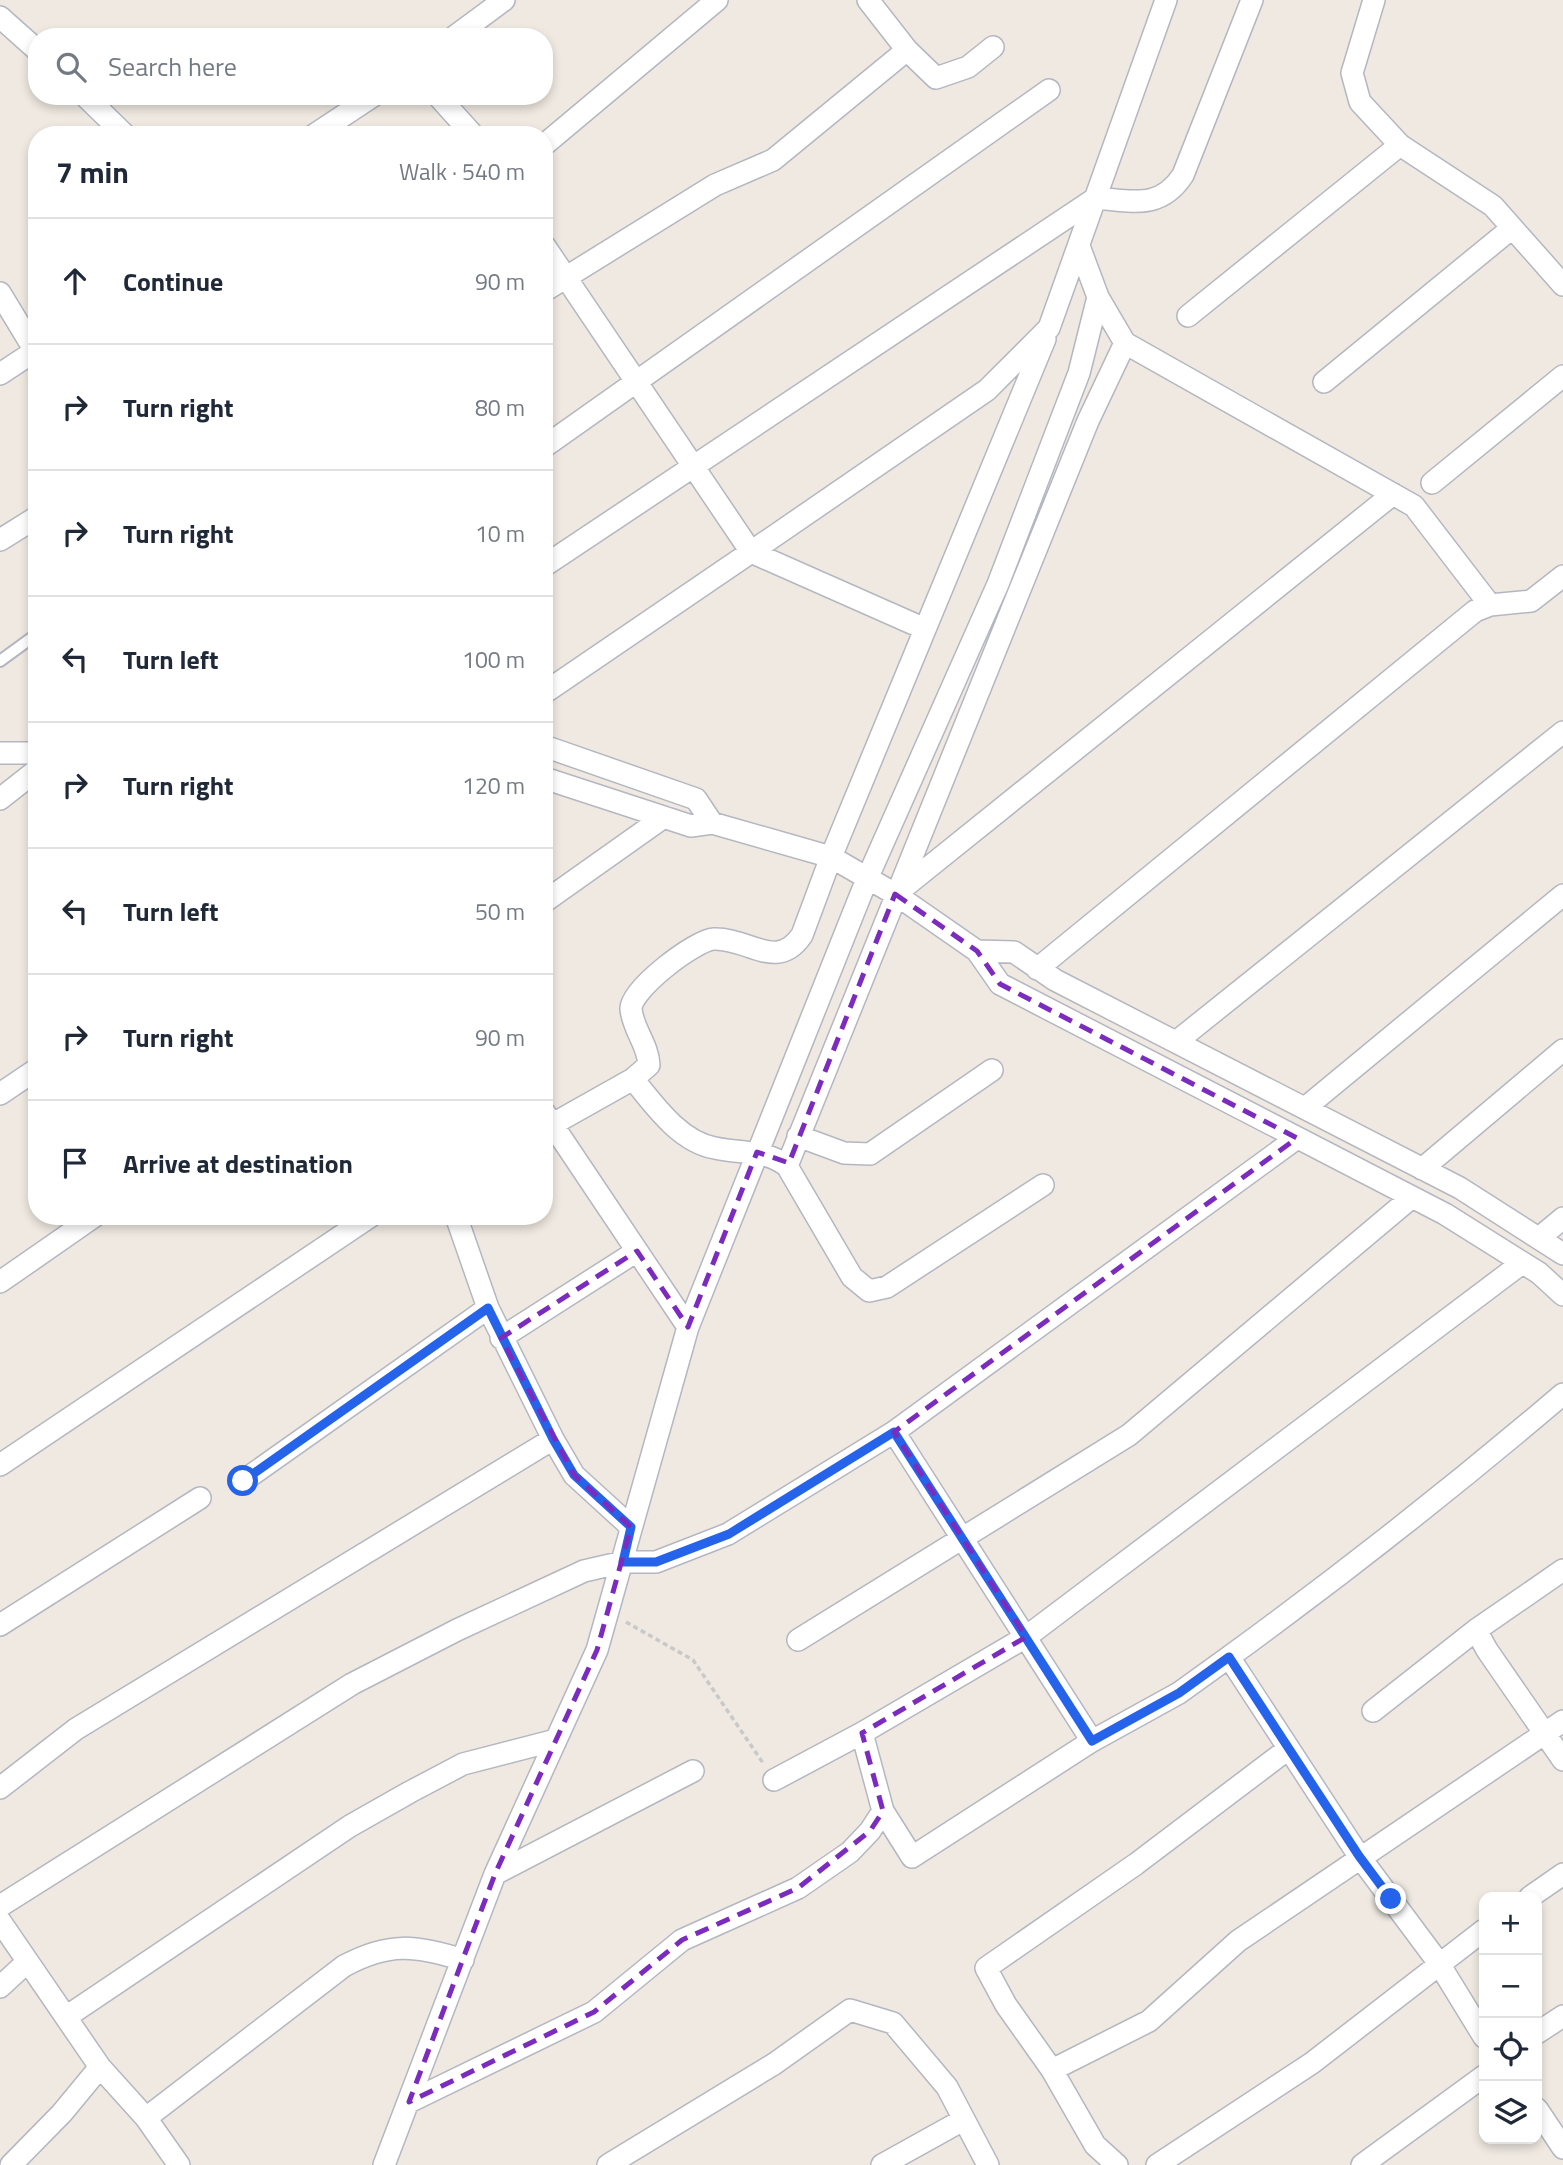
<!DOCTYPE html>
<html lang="en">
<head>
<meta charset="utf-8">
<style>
	:root { --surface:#fff; --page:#f2f2f3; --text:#1f2937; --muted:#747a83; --line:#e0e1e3 }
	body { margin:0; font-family:"Titillium Web",sans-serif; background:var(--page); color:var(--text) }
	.controls { position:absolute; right:21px; bottom:21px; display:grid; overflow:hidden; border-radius:14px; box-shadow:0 4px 10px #0003 }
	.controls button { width:63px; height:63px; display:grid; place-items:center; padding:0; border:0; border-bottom:2px solid var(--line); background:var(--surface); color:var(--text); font:35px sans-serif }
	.stop { position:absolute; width:21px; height:21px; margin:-16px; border:5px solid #2563eb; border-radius:50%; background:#fff }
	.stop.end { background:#2563eb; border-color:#fff; box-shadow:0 2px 7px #0008 }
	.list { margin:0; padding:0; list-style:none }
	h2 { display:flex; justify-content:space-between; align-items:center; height:91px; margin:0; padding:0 28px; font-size:30px }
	h2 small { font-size:23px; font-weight:400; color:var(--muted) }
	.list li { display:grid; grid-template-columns:46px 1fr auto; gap:21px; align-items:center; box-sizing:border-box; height:126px; padding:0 28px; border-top:2px solid var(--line) }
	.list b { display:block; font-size:26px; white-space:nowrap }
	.list em { font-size:23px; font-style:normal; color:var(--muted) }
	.icon { flex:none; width:38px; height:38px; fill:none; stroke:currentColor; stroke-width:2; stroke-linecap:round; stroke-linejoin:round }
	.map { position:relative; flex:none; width:1563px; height:2165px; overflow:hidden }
	.search { position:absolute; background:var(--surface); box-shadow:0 4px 10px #0003; left:28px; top:28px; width:525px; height:77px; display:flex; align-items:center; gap:18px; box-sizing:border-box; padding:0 24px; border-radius:28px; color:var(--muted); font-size:26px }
	.panel { position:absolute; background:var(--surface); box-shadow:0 4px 10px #0003; left:28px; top:126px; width:525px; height:1099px; border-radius:28px }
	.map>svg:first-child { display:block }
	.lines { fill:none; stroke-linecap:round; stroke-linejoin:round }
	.lane-casing { stroke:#b4b7c1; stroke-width:14 }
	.street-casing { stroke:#b4b7c1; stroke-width:24 }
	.path { stroke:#c9c9c9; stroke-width:3.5; stroke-dasharray:5 3.5; stroke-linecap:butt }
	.lane { stroke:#fff; stroke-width:10 }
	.street { stroke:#fff; stroke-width:21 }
	.route { stroke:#2563eb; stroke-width:9 }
	.marked { fill:none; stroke:#7b2cbf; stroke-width:5; stroke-dasharray:14 9; stroke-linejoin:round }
</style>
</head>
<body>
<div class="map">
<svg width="1563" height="2165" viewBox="0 0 1563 2165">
	<rect width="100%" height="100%" fill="#efe9e1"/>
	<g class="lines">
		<g class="lane-casing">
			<path id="lane" d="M 0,661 L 37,634"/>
		</g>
		<g class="street-casing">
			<path id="street" d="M 868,0 L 907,50 L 936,78 L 968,67 L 993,47
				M 1374,0 L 1352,73 L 1360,102 L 1400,145 L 1493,206 L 1563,285
				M 0,17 L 37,50
				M 454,37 L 504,0
				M 85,96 L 125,135
				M 438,96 L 473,135
				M 314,135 L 373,96
				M 544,145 L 717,0
				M 544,245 L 751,552 L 987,390 L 1049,328 L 1166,0
				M 544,291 L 715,185 L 773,160 L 907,50
				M 0,293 L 37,354
				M 1188,316 L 1400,145
				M 1125,343 L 1414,506 L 1490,605
				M 0,374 L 35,351
				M 1324,382 L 1512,228
				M 544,447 L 1049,90
				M 1432,483 L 1563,376
				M 0,540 L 37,517
				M 544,566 L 1096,198 C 1133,201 1160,210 1183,175 L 1252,0
				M 544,693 L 751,552 L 925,629
				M 544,746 L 696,799 L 712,823
				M 0,753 L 37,753
				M 544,778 L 691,826 L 712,823 L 831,857 L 895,894 L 977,951 L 1000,984 L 1445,1214 L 1539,1273 L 1563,1295
				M 0,799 L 37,770
				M 898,892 L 1393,494
				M 544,902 L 664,817
				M 977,951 L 1014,952 L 1055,980 L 1460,1188 L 1563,1254
				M 1037,969 L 1475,611 L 1490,605 L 1531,601 L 1563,576
				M 1176,1042 L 1563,732
				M 633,1079 C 654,1105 680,1142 715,1148 C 741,1154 765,1149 787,1166 L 852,1277 L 869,1291 L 887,1287 L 1043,1185
				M 0,1094 L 37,1069
				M 1305,1108 L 1563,895
				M 544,1112 L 688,1327
				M 553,1124 L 633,1079 L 649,1065 C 648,1044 633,1030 631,1009 C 630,990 695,940 714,939 C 749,938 777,972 802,935 L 831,857 L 1045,339
				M 798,1136 L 844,1153 L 870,1154 L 992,1070
				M 787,1166 L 1088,421 L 1125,343 L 1098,297 L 1079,246
				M 1422,1169 L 1563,1050
				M 456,1216 L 488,1308 L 553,1439 L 574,1475 L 631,1527
				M 1539,1238 L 1563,1218
				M 0,1282 L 95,1216
				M 501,1338 L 637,1251
				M 894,1432 L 1297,1138
				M 0,1465 L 371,1216
				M 243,1481 L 488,1308
				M 1563,1570 L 1476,1630 L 1487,1650 L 1563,1760
				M 0,1625 L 200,1498
				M 798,1640 L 1129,1435 L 1412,1197
				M 1229,1657 C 1343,1574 1455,1486 1563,1394
				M 1373,1711 L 1476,1630
				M 862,1733 L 1026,1637 L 1522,1263
				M 1288,1749 L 1136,1864 L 986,1968 L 1006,2005 L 1052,2070 L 1149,2021 L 1238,1941 L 1563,1721
				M 774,1780 L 862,1733 L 883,1811 L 912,1857 L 1092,1741 L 1179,1693 L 1229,1657 L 1359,1856 L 1438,1962 L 1484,2037
				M 0,1788 L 76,1729 L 553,1439
				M 495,1874 L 693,1771
				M 1530,1897 L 1563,1874
				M 0,1906 L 352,1684 L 457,1630 L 584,1571 L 623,1562 L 656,1562 L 728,1534 L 894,1432 L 1092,1741
				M 0,1921 L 100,2067 L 146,2118 L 179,2165
				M 0,1987 L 26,1963
				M 66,2017 L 350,1826 L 410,1792 L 463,1764 L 556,1740
				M 1537,2033 L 1563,2016
				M 1052,2070 L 1095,2145 L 1117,2165
				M 409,2102 L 594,2012 L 682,1940 L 798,1888 L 850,1852 L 870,1831 L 883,1811
				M 1537,2109 L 1563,2148
				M 146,2118 L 344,1966 C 389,1942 415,1945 463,1960
				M 11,2165 L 62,2113 L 100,2067
				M 384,2165 L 495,1874 L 597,1650 L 688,1327 L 867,879 L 998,584 L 1079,373 L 1098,297
				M 608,2165 L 774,2064 L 850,2010 L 893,2023 L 947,2087 L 988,2165
				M 882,2165 L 963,2120
				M 1157,2165 L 1312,2063 L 1484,1930
				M 1362,2165 L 1484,2076"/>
		</g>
		<path class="path" d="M 626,1622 L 693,1660 L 763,1763"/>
		<use href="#lane" class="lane"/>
		<use href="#street" class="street"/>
	</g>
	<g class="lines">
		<path class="route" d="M 243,1481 L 488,1308 L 553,1439 L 574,1475 L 631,1527 L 623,1562 L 656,1562 L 729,1534 L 894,1432 L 1092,1741 L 1179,1693 L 1229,1657 L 1359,1856 L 1391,1899"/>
	</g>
	<path class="marked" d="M 895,894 L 977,951 L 1000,984 L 1297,1138 L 894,1432 L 1026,1637 L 862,1733 L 883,1811 L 870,1831 L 798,1888 L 682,1940 L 594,2012 L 409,2102 L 495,1874 L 597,1650 L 631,1527 L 574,1475 L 501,1338 L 637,1251 L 688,1327 L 757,1152 L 789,1163 Z"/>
</svg>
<div class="controls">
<button>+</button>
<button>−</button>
<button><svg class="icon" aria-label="locate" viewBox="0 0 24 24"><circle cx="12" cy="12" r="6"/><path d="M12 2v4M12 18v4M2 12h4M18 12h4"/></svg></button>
<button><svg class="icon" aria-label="layers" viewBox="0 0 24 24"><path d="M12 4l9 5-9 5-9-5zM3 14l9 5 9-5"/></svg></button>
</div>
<div class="stop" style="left:243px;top:1481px"></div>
<div class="stop end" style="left:1391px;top:1899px"></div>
<div class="search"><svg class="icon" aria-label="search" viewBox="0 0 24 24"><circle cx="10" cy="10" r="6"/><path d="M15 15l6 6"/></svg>Search here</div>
<section class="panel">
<h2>7 min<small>Walk · 540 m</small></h2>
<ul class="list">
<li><svg class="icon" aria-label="ahead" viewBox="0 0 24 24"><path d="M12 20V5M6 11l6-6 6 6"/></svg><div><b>Continue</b></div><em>90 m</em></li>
<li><svg class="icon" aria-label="right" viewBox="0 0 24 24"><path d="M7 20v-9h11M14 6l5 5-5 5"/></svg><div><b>Turn right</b></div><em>80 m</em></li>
<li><svg class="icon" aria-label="right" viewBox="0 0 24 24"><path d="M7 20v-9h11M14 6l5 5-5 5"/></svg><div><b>Turn right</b></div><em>10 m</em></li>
<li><svg class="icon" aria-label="left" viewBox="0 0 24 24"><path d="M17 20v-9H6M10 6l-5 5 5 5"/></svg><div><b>Turn left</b></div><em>100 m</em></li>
<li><svg class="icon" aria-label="right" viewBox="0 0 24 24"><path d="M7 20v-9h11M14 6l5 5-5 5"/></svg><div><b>Turn right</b></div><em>120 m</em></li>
<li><svg class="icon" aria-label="left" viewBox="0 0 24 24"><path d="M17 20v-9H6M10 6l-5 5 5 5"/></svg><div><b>Turn left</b></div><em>50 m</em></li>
<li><svg class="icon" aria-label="right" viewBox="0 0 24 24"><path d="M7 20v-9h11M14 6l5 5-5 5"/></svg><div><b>Turn right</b></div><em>90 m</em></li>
<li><svg class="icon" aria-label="arrive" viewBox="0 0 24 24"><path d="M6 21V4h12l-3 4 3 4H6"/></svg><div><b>Arrive at destination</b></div></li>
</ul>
</section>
</div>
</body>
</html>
